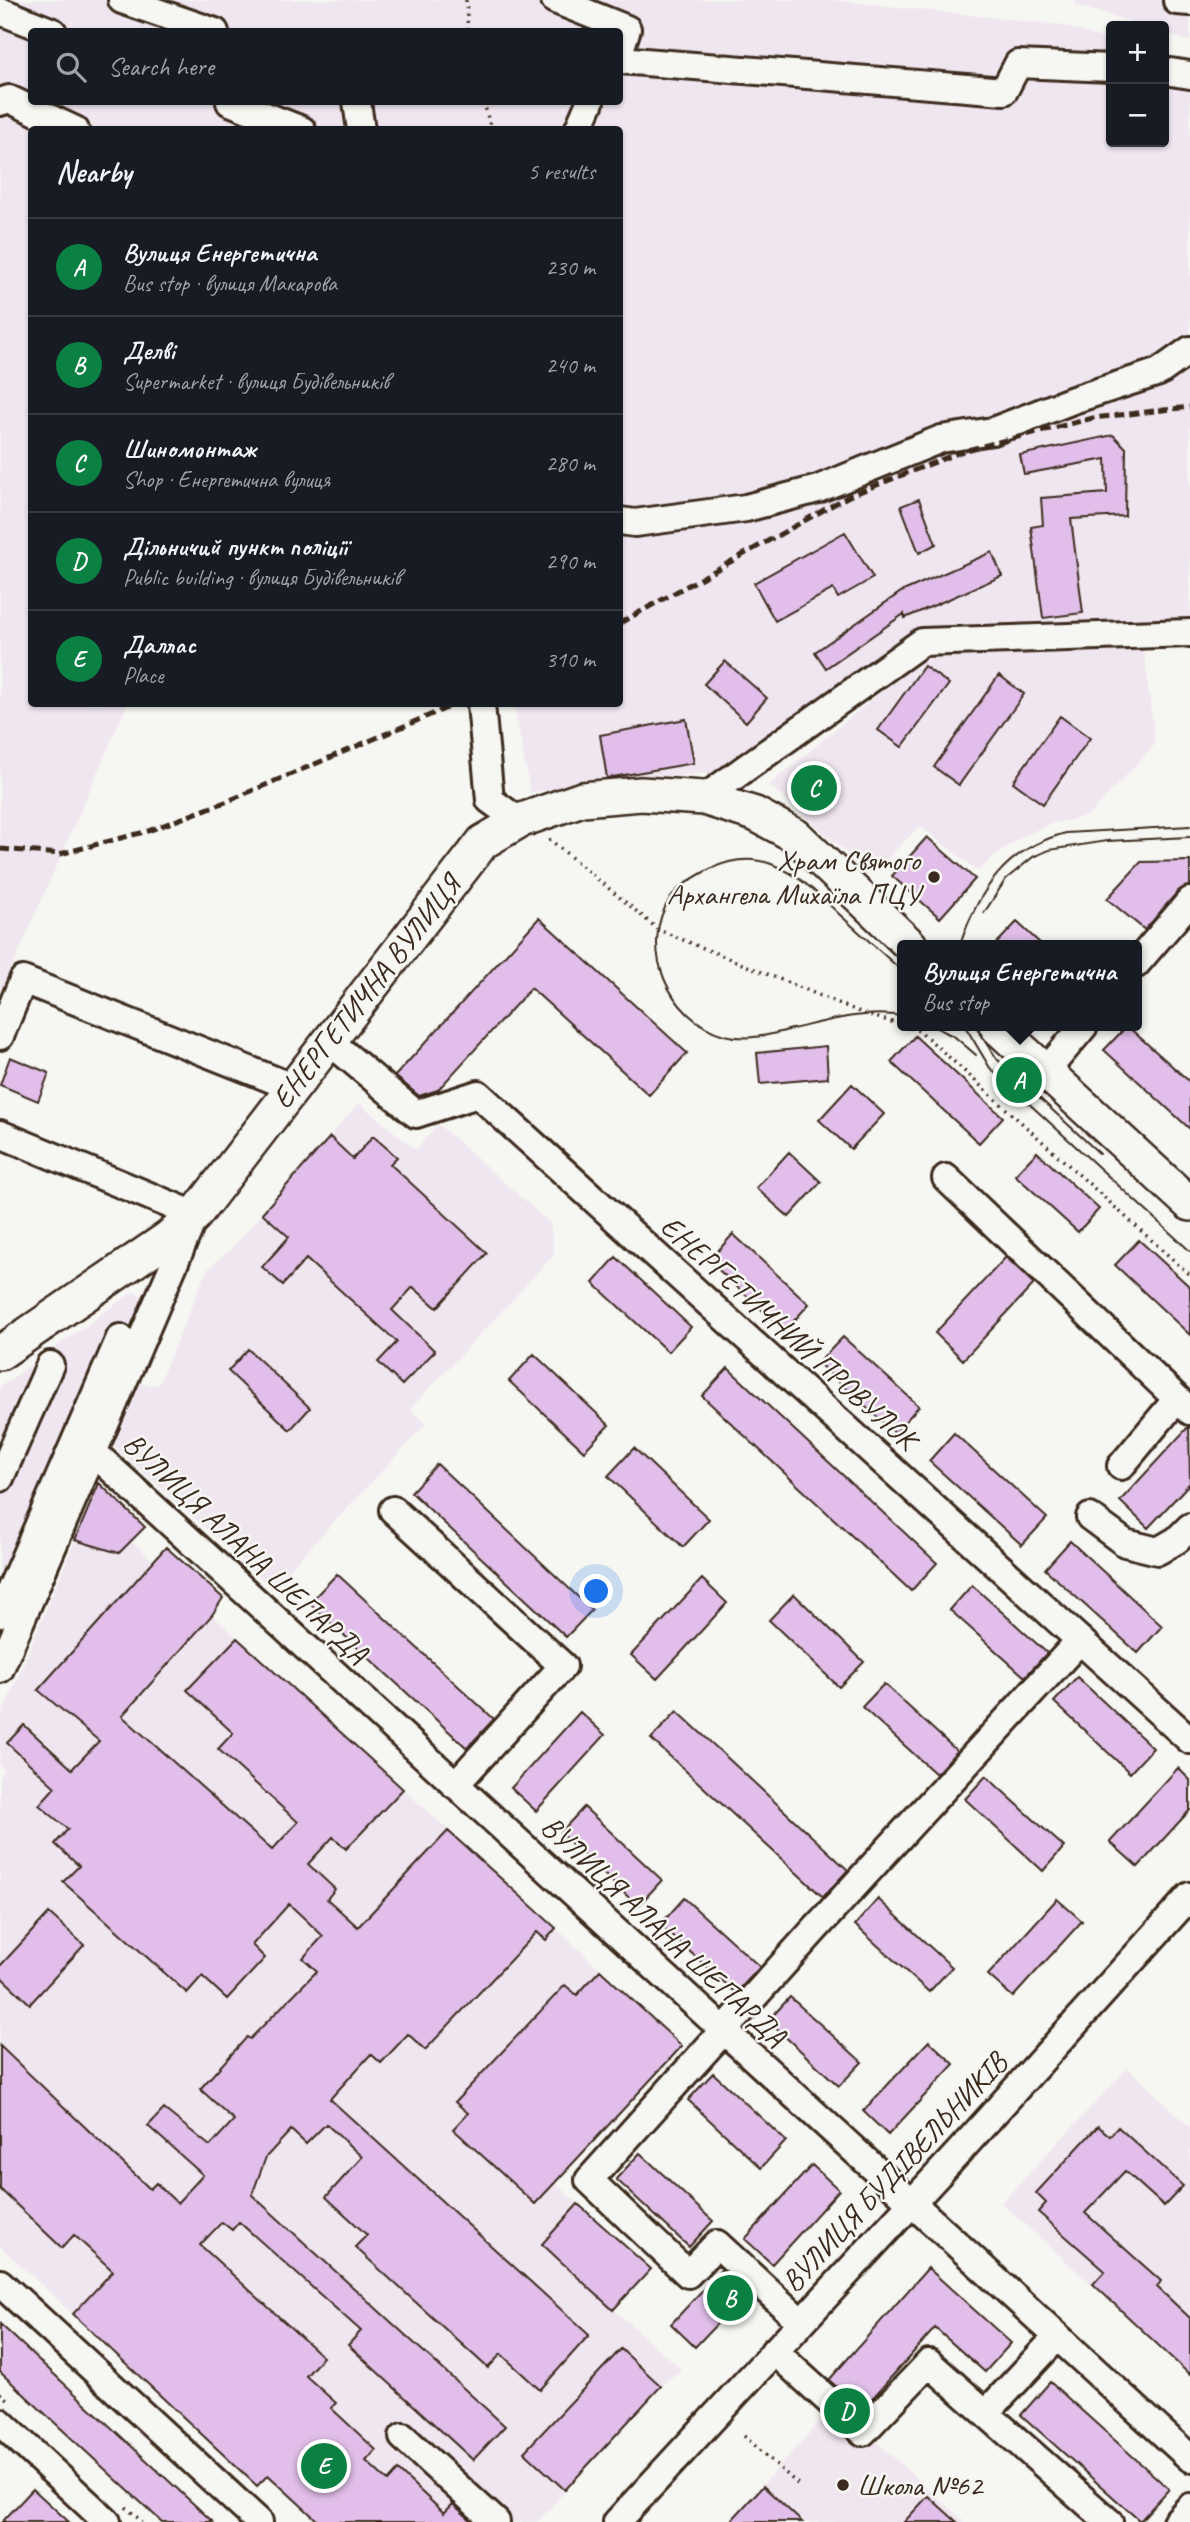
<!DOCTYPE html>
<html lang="en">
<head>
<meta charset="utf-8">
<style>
	:root { --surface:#171b24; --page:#242831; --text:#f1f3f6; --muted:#9ea1a6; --line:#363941; --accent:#0b8043 }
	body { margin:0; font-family:Caveat,sans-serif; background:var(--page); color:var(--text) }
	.controls { position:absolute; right:21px; top:21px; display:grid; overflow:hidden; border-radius:7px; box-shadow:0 2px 5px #0004 }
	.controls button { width:63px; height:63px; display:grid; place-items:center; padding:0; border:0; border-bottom:2px solid var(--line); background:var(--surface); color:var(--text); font:35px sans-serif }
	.you { position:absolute; left:597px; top:1592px; width:24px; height:24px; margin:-18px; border:5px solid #fff; border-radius:50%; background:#1a73e8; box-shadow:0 0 0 10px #1a73e833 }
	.badge { display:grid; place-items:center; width:46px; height:46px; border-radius:50%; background:var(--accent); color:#fff; font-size:23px; font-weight:700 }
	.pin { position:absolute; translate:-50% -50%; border:4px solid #fff; box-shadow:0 2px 7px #0006 }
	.popup { position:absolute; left:897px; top:940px; width:245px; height:91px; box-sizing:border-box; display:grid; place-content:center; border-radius:7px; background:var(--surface); filter:drop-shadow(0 2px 5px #0005); font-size:23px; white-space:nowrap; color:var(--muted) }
	.popup b { font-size:26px; color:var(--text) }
	.popup::after { content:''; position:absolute; left:50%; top:100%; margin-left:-14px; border:14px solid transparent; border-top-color:var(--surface) }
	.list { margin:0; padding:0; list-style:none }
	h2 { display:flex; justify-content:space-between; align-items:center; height:91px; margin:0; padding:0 28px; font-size:30px }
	h2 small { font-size:23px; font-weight:400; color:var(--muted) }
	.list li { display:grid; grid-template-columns:46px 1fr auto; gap:21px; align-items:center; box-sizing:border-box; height:98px; padding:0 28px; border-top:2px solid var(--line) }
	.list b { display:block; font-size:26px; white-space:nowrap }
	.list p { margin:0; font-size:23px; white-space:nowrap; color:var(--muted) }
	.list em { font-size:23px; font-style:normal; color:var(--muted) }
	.icon { flex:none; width:38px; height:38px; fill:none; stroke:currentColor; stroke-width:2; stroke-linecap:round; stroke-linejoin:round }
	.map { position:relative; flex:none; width:1190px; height:2522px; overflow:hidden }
	.search { position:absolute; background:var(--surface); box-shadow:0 2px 5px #0004; left:28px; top:28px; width:595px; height:77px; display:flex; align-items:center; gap:18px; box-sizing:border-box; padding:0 24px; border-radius:7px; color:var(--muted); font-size:26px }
	.panel { position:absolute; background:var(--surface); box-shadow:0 2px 5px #0004; left:28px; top:126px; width:595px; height:581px; border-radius:7px }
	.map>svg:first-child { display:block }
	.built { fill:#f0e6f0; fill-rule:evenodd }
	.building { fill:#e2bfea; stroke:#3b2a1e; stroke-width:2 }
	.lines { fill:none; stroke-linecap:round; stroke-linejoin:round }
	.minor-casing { stroke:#3b2a1e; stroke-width:32 }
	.major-casing { stroke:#3b2a1e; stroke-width:38 }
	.path { stroke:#3b2a1e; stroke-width:3.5; stroke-dasharray:2 5; stroke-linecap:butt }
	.minor { stroke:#f6f6f2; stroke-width:26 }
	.major { stroke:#f6f6f2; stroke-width:33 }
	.tram { stroke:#3b2a1e; stroke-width:2 }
	.rail { stroke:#3b2a1e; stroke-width:5; stroke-dasharray:10 5; stroke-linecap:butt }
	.poi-dot { fill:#3b2a1e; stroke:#f6f6f2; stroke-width:2.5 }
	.labels { text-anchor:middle; stroke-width:5; stroke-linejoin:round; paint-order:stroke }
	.poi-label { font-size:30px; fill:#3b2a1e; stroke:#f6f6f2; text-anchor:end }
	.street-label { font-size:30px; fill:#3b2a1e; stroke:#f6f6f2 }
</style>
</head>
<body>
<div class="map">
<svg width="1190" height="2522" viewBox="0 0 1190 2522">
	<rect width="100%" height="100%" fill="#f6f6f2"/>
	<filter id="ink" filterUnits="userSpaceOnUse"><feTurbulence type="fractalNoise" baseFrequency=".0143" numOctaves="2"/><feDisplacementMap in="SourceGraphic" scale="14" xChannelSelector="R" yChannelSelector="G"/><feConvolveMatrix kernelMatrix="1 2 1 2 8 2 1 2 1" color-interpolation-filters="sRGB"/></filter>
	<g filter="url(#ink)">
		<path class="built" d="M 0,0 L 832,0 L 1061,25 L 1111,41 L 1111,142 L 1164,142 L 1164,57 L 1190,65 L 1190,623 L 913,633 L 718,772 L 530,792 L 514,704 L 620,704 L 620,130 L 32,130 L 32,704 L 127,704 L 0,995 ZM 32,32 L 620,32 L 620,102 L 32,102 Z
			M 1076,0 L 1190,0 L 1190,41 L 1164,33 L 1164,26 L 1144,26 L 1076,5 Z
			M 1143,643 L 1155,744 L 1088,816 L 1049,824 L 1020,838 L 996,854 L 978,871 L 920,826 L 871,874 L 769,785 L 933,649 Z
			M 359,1103 L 416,1150 L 438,1124 L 550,1223 L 554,1255 L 410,1409 L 426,1424 L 272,1588 L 114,1446 L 140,1384 L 158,1385 L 207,1270 L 235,1245 Z
			M 133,1292 L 151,1301 L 0,1646 L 0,1387 Z
			M 99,1483 L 145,1527 L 132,1542 L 153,1560 L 166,1547 L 223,1598 L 212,1615 L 556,1928 L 682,2046 L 555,2183 L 651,2269 L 614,2310 L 681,2369 L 661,2386 L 537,2522 L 319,2522 L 268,2475 L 257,2486 L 0,2246 L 0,1777 L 5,1770 L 0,1766 L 0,1720 Z
			M 1128,2068 L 1190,2127 L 1190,2318 L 1157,2287 L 1127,2316 L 1001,2203 Z
			M 825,2416 L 861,2447 L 870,2436 L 965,2522 L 728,2522 Z"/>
		<path class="building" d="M 1113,435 L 1126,448 L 1125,516 L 1071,519 L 1083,613 L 1043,618 L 1031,527 L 1043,525 L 1041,498 L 1107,493 L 1106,459 L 1024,474 L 1020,455 Z
			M 919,499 L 936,544 L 919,553 L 901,506 Z
			M 845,532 L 873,578 L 838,598 L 833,589 L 775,621 L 754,583 Z
			M 992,552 L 1002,576 L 905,618 L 904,614 L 826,668 L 815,652 L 901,592 Z
			M 725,661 L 767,698 L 746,722 L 704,684 Z
			M 924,666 L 949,684 L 902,747 L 878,730 Z
			M 999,675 L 1024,694 L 959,785 L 934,767 Z
			M 1060,716 L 1090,738 L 1043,804 L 1013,782 Z
			M 686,719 L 694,763 L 607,778 L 600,735 Z
			M 927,837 L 975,879 L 940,918 L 892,876 Z
			M 1190,861 L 1190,886 L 1178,891 L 1145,930 L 1107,899 L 1141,862 Z
			M 539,918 L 687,1053 L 649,1095 L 531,988 L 438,1090 L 419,1096 L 395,1076 Z
			M 1017,922 L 1042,945 L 995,945 Z
			M 1127,1026 L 1190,1082 L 1190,1129 L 1104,1050 Z
			M 915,1036 L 1003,1117 L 979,1143 L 891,1062 Z
			M 826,1046 L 828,1078 L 760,1084 L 757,1053 Z
			M 10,1057 L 49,1073 L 38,1101 L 0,1085 Z
			M 852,1084 L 884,1114 L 851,1149 L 819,1120 Z
			M 373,1136 L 397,1157 L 390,1164 L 487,1253 L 437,1308 L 413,1287 L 392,1310 L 435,1351 L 402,1385 L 378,1362 L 397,1342 L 306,1259 L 283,1285 L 262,1267 L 289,1237 L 262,1213 L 330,1137 L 353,1159 Z
			M 789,1152 L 821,1182 L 789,1217 L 756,1188 Z
			M 1037,1152 L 1099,1209 L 1078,1232 L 1015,1175 Z
			M 733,1234 L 809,1304 L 785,1331 L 709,1261 Z
			M 1139,1240 L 1190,1287 L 1190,1335 L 1115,1265 Z
			M 616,1257 L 691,1327 L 668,1352 L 593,1283 Z
			M 1006,1257 L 1034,1284 L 963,1360 L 935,1333 Z
			M 843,1337 L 919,1406 L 895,1433 L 818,1363 Z
			M 248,1349 L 310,1408 L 290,1430 L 228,1371 Z
			M 534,1354 L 609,1425 L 584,1451 L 509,1381 Z
			M 728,1368 L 937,1563 L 911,1591 L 702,1396 Z
			M 1189,1426 L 1190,1483 L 1148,1528 L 1120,1501 Z
			M 954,1433 L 1047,1518 L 1022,1545 L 929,1461 Z
			M 634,1448 L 709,1519 L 683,1547 L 608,1476 Z
			M 437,1464 L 592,1610 L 566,1637 L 411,1492 Z
			M 99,1483 L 145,1527 L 119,1553 L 75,1540 Z
			M 1070,1541 L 1162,1626 L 1138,1653 L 1045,1569 Z
			M 166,1547 L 223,1598 L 212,1615 L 122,1716 L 272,1850 L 298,1822 L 218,1749 L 233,1733 L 187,1690 L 237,1638 L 403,1789 L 346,1849 L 333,1837 L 308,1864 L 335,1889 L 327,1899 L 358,1927 L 448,1831 L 556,1928 L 546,1940 L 537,1932 L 425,2050 L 408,2034 L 381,2063 L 371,2054 L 330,2099 L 589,2335 L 540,2390 L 501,2354 L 488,2368 L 355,2247 L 367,2235 L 326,2197 L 362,2157 L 326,2124 L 306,2144 L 291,2130 L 266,2157 L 252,2195 L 505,2426 L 473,2460 L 348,2345 L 361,2331 L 239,2222 L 232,2230 L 222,2222 L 200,2245 L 323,2357 L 306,2376 L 336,2403 L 331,2408 L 376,2450 L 366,2461 L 388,2481 L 398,2470 L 444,2513 L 453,2504 L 473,2522 L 319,2522 L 268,2475 L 257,2486 L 73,2314 L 113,2271 L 74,2235 L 62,2248 L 0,2189 L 0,2046 L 150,2189 L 156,2183 L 177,2203 L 203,2175 L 148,2126 L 164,2109 L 210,2146 L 234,2120 L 200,2089 L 247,2037 L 250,2039 L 317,1971 L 303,1958 L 323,1936 L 289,1904 L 252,1945 L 265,1958 L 227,1999 L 202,1976 L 187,1993 L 63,1882 L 79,1866 L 55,1844 L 68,1829 L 39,1805 L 55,1787 L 7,1743 L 24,1725 L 72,1769 L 99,1741 L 38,1690 Z
			M 337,1574 L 494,1719 L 467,1748 L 309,1603 Z
			M 702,1579 L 727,1603 L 657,1679 L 631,1655 Z
			M 972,1585 L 1047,1653 L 1025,1677 L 950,1610 Z
			M 794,1594 L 864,1662 L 839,1687 L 769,1620 Z
			M 1077,1677 L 1153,1748 L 1130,1773 L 1054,1702 Z
			M 884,1684 L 957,1751 L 936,1774 L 862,1707 Z
			M 677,1711 L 848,1870 L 823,1897 L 651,1739 Z
			M 580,1712 L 605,1735 L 536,1811 L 511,1788 Z
			M 1178,1768 L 1190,1780 L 1190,1810 L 1138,1867 L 1110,1842 Z
			M 986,1776 L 1064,1847 L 1043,1871 L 965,1799 Z
			M 584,1807 L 662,1880 L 638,1906 L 560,1833 Z
			M 684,1898 L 760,1967 L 736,1993 L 660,1925 Z
			M 878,1899 L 952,1967 L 929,1992 L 855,1925 Z
			M 1057,1899 L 1082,1921 L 1013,1997 L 988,1975 Z
			M 49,1913 L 84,1945 L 30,2004 L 0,1976 L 0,1966 Z
			M 600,1970 L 682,2046 L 535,2204 L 453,2129 L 468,2113 L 455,2102 L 565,1985 L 577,1995 Z
			M 790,1997 L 862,2062 L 839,2086 L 768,2021 Z
			M 929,2041 L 954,2064 L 888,2135 L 863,2111 Z
			M 713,2073 L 786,2141 L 761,2168 L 688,2100 Z
			M 1098,2126 L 1110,2136 L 1118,2127 L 1183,2186 L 1164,2206 L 1125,2171 L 1085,2213 L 1161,2281 L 1157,2287 L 1190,2318 L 1190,2375 L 1093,2284 L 1105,2271 L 1038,2212 L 1046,2203 L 1036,2193 Z
			M 640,2153 L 713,2221 L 689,2247 L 616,2179 Z
			M 812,2165 L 839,2190 L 772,2264 L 745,2239 Z
			M 578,2204 L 651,2269 L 613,2310 L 542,2244 Z
			M 928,2268 L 1011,2343 L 985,2372 L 935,2328 L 862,2410 L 829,2380 Z
			M 721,2270 L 746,2293 L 695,2347 L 671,2324 Z
			M 0,2324 L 213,2522 L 162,2522 L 0,2372 Z
			M 621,2349 L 661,2386 L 565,2490 L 524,2452 Z
			M 1050,2382 L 1169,2489 L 1140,2521 L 1021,2415 Z
			M 763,2486 L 802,2522 L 730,2522 Z
			M 33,2489 L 69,2522 L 2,2522 Z
			M 928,2496 L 957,2522 L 904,2522 Z"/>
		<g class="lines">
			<g class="minor-casing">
				<path id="minor" d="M 122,0 L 215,32
					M 555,0 L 627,29 L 620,50
					M 1177,1 L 1190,2
					M 0,11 L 53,32
					M 620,60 L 1004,91 L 1018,64 L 1111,68
					M 1164,71 L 1190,75
					M 0,102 L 9,99 L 75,130
					M 230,102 L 302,130
					M 357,102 L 361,130
					M 578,130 L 590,102
					M 620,521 L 635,523 L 746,508 L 818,489 L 941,439 L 993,431 L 1073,400 L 1159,372 L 1190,350
					M 481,704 L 490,800 L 519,821
					M 704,798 L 922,642 L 1190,633
					M 1136,964 L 1190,901
					M 0,1036 L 23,980 L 292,1087
					M 328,1040 L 416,1114 L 478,1094 L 1190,1740
					M 1046,1071 L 1084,1026
					M 0,1134 L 195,1215 L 0,1669
					M 946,1178 L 1190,1411
					M 93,1452 L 1190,2458
					M 1121,1466 L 1177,1399
					M 0,1478 L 50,1365
					M 393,1510 L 563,1666 L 455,1785
					M 1090,1517 L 1125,1543 L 1158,1551 L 1177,1540 L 1190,1527
					M 0,1614 L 120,1338
					M 0,2283 L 259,2522
					M 801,2322 L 717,2244 L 688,2274 L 589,2180 L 814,1930 L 1080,1640
					M 774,2351 L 863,2432 L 929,2363 L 1109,2522
					M 986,2413 L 1057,2337
					M 0,2422 L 107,2522
					M 403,2437 L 496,2522
					M 617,2522 L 958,2153 L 1190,1896
					M 1176,2522 L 1190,2507"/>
			</g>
			<g class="major-casing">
				<path id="major" d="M 996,1026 L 1190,1204
					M 0,1353 L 168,1238 L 195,1215 L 483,842 L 519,821 L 582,799 L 641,794 L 704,798 L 755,814 L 796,836 L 910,945"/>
			</g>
			<path class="path" d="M 466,0 L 468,32
				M 484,102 L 491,130
				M 549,839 L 659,930 L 865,1014 L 902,1025
				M 903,1026 L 920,1031 L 1190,1275
				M 0,2393 L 9,2401
				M 744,2436 L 801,2487
				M 126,2507 L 142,2522"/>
			<use href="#minor" class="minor"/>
			<use href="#major" class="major"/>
			<path class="tram" d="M 984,913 L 1006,879 L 1033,857 L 1049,850 L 1107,841 L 1190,837
				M 960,945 C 979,889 1007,848 1066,833 L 1190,826
				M 902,971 C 881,952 860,933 839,914 C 820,896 801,876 776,866 C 754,856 731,859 710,869 C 696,876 680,885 671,897 C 637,947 669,1019 724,1035 C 747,1041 770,1035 792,1029 C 828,1021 864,1010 902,1016
				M 933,1026 L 955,1037 L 976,1055
				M 965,1026 L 990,1068 L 1190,1251
				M 976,1026 L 997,1059 L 1100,1154"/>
			<path class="rail" d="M 620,623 L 849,496 L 963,451 L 1093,418 L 1190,407
				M 0,849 L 60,854 L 148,831 L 228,801 L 456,704"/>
		</g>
	</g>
	<g class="poi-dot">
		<circle cx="934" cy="877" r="7"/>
		<circle cx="843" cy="2485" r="7"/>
	</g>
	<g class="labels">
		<g class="poi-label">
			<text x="920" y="870">Храм Святого<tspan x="920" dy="34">Архангела Михаїла ПЦУ</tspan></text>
			<text x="857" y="2495" text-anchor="start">Школа №62</text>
		</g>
		<g class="street-label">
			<text transform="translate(366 992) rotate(-52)" y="10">ЕНЕРГЕТИЧНА ВУЛИЦЯ</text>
			<text transform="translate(789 1332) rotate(42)" y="10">ЕНЕРГЕТИЧНИЙ ПРОВУЛОК</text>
			<text transform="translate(246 1548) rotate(43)" y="10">ВУЛИЦЯ АЛАНА ШЕПАРДА</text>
			<text transform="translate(664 1931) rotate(43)" y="10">ВУЛИЦЯ АЛАНА ШЕПАРДА</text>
			<text transform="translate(894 2172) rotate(-47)" y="10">ВУЛИЦЯ БУДІВЕЛЬНИКІВ</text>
		</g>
	</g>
</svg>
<div class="controls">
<button>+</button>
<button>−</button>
</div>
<div class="you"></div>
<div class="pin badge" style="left:1019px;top:1080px">A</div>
<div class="popup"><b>Вулиця Енергетична</b>Bus stop</div>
<div class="pin badge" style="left:730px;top:2298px">B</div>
<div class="pin badge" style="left:814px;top:788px">C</div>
<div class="pin badge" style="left:847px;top:2411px">D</div>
<div class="pin badge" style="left:324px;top:2466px">E</div>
<div class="search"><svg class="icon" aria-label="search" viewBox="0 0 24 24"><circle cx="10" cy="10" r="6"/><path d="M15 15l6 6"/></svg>Search here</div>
<section class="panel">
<h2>Nearby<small>5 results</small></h2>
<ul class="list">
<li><span class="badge">A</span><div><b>Вулиця Енергетична</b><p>Bus stop · вулиця Макарова</p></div><em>230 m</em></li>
<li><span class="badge">B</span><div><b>Делві</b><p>Supermarket · вулиця Будівельників</p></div><em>240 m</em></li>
<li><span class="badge">C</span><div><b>Шиномонтаж</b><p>Shop · Енергетична вулиця</p></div><em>280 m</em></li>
<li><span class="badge">D</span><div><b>Дільничий пункт поліції</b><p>Public building · вулиця Будівельників</p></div><em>290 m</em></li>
<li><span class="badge">E</span><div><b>Даллас</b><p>Place</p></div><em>310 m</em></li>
</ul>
</section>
</div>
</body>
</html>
